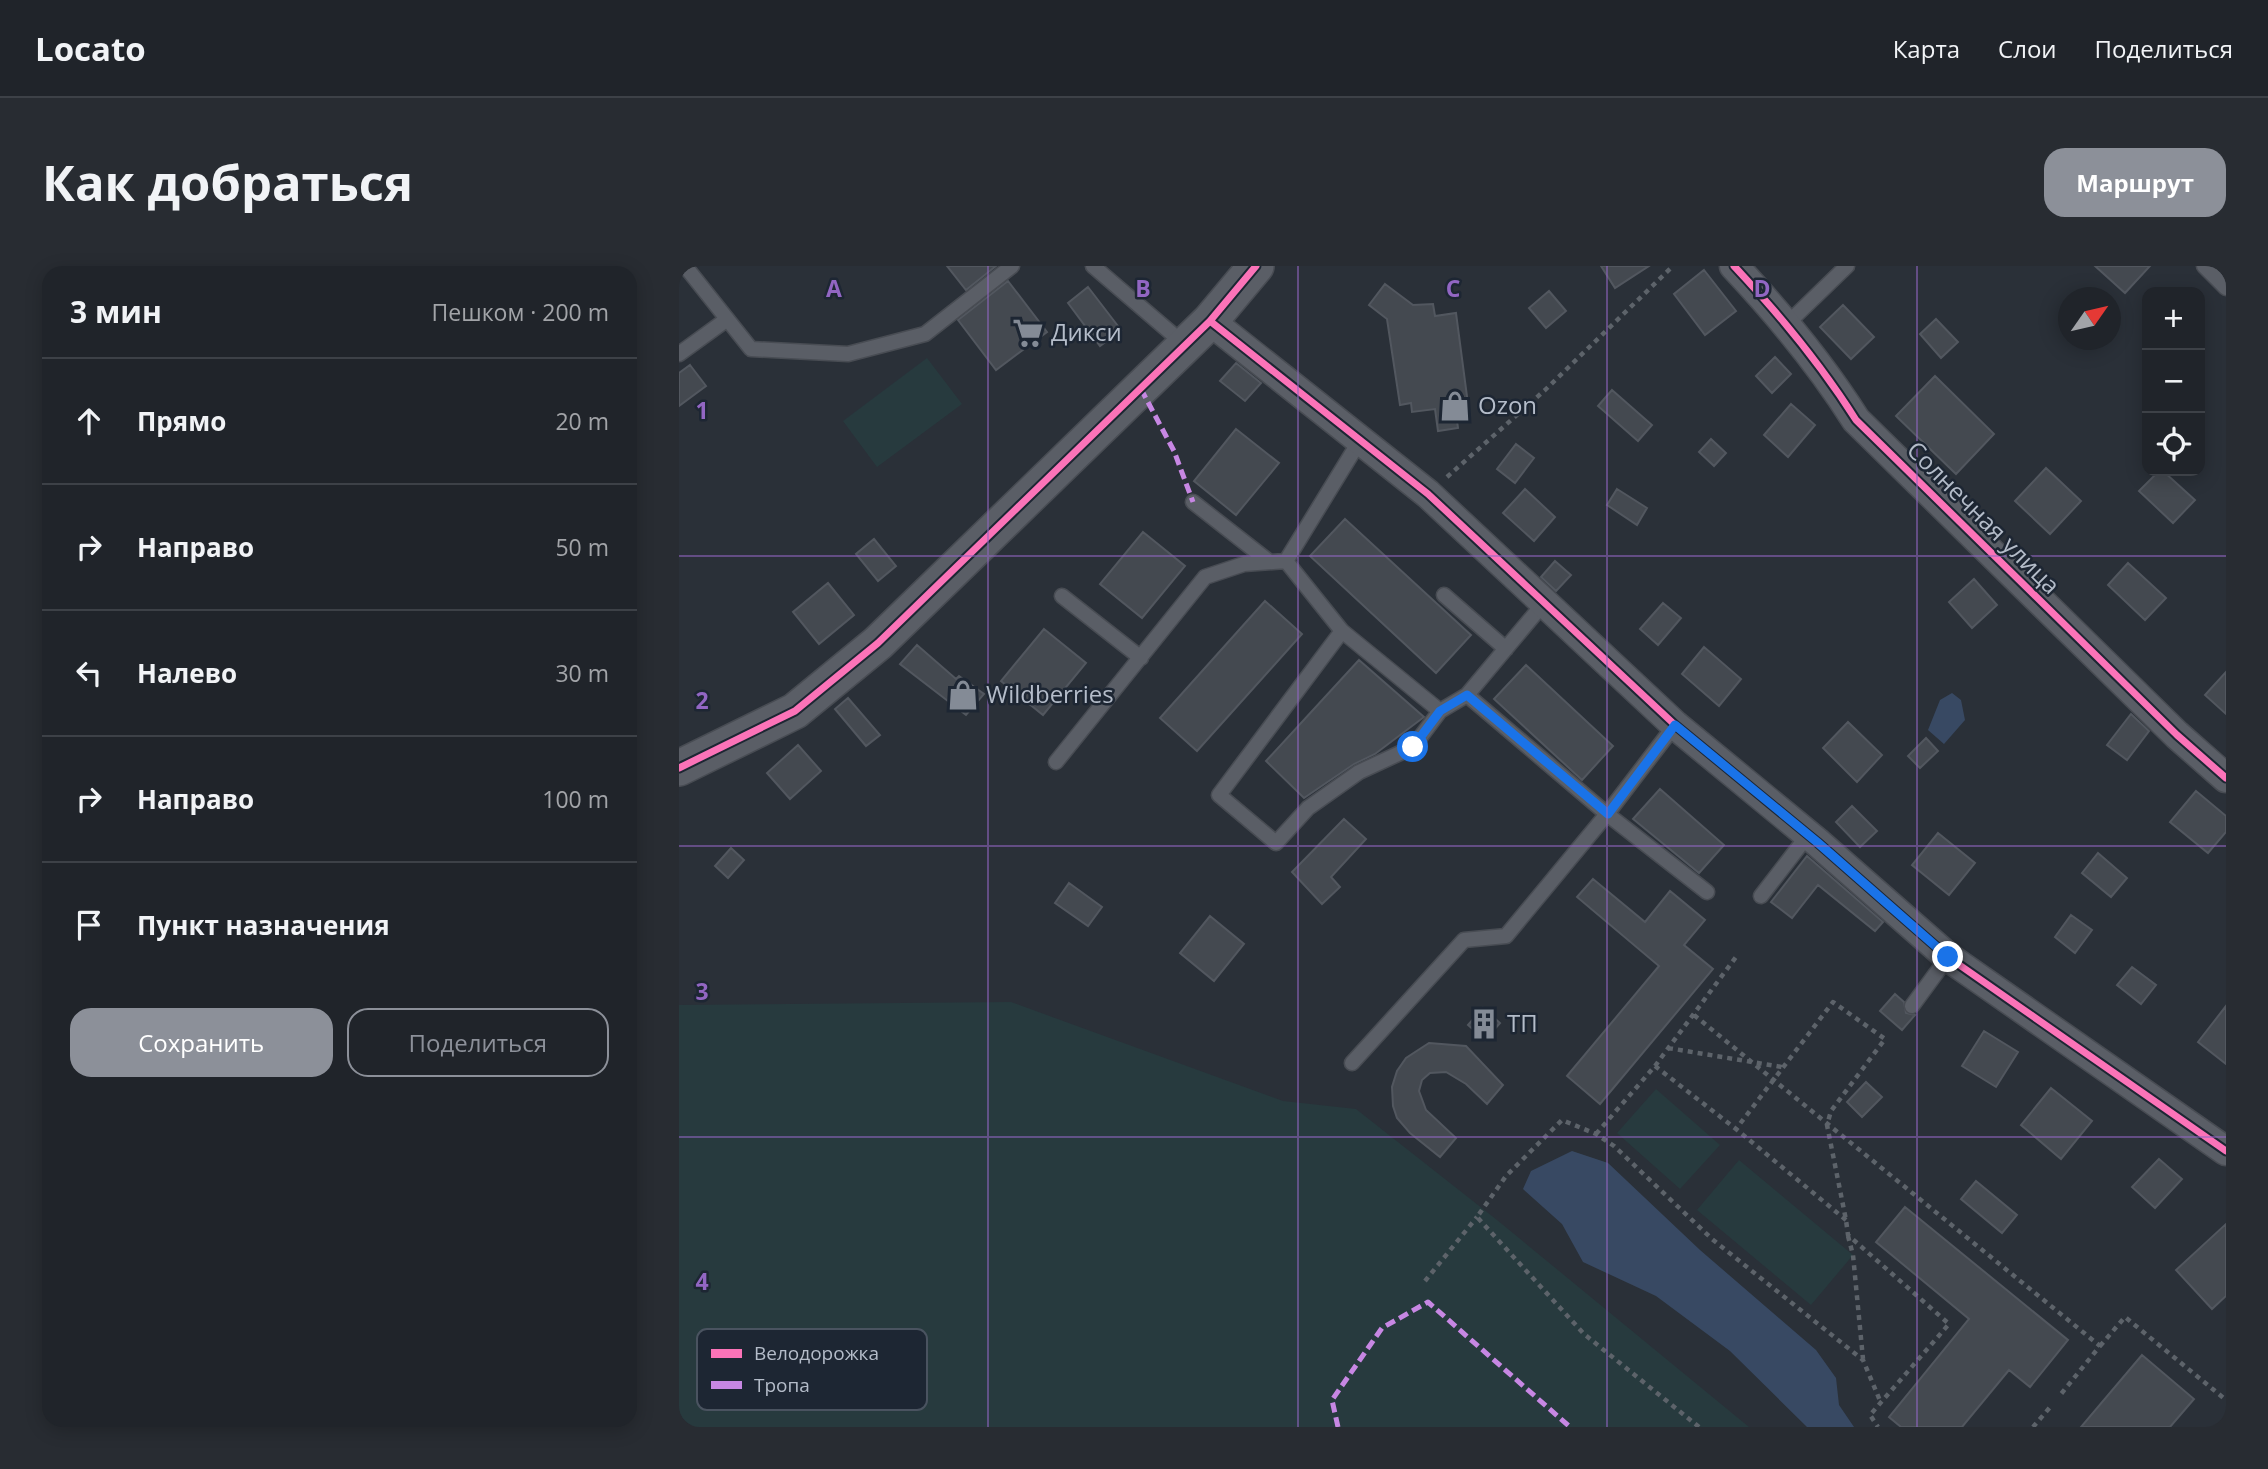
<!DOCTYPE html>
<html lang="ru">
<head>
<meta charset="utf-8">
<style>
	:root { --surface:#20242a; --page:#282c32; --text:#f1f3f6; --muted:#a2a4a8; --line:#3d4147; --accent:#8c9099 }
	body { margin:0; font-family:"Open Sans",sans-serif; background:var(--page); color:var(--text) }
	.controls { position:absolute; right:21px; top:21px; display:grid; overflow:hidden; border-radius:14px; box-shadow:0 4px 18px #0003 }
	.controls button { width:63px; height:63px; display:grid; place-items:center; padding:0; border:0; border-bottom:2px solid var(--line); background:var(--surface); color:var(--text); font:35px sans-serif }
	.compass { position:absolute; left:1379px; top:21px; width:63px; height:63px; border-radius:50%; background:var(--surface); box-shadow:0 4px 18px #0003; rotate:56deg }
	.stop { position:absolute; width:21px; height:21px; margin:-16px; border:5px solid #1a73e8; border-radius:50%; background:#fff }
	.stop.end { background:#1a73e8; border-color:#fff; box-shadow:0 2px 7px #0008 }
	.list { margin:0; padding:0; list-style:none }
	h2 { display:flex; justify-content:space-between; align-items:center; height:91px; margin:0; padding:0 28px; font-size:30px }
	h2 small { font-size:23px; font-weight:400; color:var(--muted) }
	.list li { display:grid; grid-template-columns:46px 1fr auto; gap:21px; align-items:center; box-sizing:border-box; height:126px; padding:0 28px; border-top:2px solid var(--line) }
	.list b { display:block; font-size:26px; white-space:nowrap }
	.list em { font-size:23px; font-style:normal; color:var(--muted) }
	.actions { display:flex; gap:14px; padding:21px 28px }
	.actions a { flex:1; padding:16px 0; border:2px solid var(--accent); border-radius:21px; text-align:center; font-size:24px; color:var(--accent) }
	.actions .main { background:var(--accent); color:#fff }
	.icon { flex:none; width:38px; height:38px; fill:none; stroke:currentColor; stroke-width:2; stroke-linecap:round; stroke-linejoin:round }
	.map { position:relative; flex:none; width:1547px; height:1161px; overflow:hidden; border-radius:21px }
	header { display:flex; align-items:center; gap:42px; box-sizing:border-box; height:98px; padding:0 35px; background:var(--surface); border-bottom:2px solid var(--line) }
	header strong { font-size:33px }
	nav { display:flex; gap:38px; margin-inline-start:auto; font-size:24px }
	.intro { display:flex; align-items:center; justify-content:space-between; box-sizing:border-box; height:168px; padding:0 42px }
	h1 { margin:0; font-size:49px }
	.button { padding:18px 32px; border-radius:21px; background:var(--accent); color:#fff; font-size:24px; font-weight:700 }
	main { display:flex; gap:42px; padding:0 42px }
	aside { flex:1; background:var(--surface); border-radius:21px; box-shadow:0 4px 18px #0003 }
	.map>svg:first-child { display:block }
	.green { fill:#273a3e }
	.water { fill:#384963 }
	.building { fill:#444950; stroke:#52575f; stroke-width:2 }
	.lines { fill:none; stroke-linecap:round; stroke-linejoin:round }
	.service-casing { stroke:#484c53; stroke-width:17 }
	.minor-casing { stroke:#484c53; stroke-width:31 }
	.tertiary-casing { stroke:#484c53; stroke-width:38 }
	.path { stroke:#5d636a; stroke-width:4.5; stroke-dasharray:5 5; stroke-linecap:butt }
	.service { stroke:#5a5e66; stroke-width:14 }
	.minor { stroke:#5a5e66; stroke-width:28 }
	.tertiary { stroke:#5a5e66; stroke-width:35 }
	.quiet { stroke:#c787e3; stroke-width:5; stroke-dasharray:10 5; stroke-linecap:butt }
	.cycleway-casing { stroke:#1d2633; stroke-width:11 }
	.cycleway { stroke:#fb73b8; stroke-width:7 }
	.route { stroke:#1a73e8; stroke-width:9 }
	.grid { fill:none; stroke:#9266c3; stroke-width:2; stroke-opacity:0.55 }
	.labels { text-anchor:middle; stroke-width:5; stroke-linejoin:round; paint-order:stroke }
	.poi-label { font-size:24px; fill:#b4bcc9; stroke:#1d2633; text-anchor:start }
	.street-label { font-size:24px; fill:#b4bcc9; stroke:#1d2633 }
	.key { fill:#1d2633; stroke:#4a5360; stroke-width:2 }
	.key-label { font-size:19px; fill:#b4bcc9 }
	.grid-label { font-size:23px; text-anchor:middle; font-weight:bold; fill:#9266c3; stroke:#1d2633; stroke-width:5; stroke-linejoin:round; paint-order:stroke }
</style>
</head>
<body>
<header>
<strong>Locato</strong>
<nav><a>Карта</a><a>Слои</a><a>Поделиться</a></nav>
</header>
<div class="intro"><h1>Как добраться</h1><a class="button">Маршрут</a></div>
<main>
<aside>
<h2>3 мин<small>Пешком · 200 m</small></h2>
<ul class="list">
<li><svg class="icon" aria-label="ahead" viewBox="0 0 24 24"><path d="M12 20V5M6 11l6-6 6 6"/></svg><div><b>Прямо</b></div><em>20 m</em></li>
<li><svg class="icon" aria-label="right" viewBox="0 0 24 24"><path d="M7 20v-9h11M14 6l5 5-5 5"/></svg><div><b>Направо</b></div><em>50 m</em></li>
<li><svg class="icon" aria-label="left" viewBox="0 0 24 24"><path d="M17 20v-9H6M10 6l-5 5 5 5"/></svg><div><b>Налево</b></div><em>30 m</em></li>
<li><svg class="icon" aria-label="right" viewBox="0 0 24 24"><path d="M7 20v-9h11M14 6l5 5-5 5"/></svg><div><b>Направо</b></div><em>100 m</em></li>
<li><svg class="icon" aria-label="arrive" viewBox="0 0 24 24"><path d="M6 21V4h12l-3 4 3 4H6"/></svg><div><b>Пункт назначения</b></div></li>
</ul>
<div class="actions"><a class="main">Сохранить</a><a>Поделиться</a></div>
</aside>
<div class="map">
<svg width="1547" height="1161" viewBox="0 0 1547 1161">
	<rect width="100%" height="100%" fill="#2a3038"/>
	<path class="green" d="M 248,92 L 283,138 L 198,201 L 164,155 Z
		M 332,736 L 604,835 L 677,843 L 818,954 L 1070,1161 L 0,1161 L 0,739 Z
		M 977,823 L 1041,879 L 1001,923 L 938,867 Z
		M 1060,894 L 1174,989 L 1132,1039 L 1018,944 Z"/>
	<path class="water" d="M 1273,427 L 1282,434 L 1286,454 L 1265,478 L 1249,464 L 1261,434 Z
		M 893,885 L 929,897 L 1021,984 L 1137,1084 L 1157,1112 L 1160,1139 L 1175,1161 L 1128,1161 L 1051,1085 L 977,1030 L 904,996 L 883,958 L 844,923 L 852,905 Z"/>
	<path class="building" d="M 268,0 L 317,0 L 287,24 Z
		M 922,0 L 970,0 L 936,22 Z
		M 1416,0 L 1471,0 L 1446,27 Z
		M 1025,4 L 1057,45 L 1026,69 L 995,28 Z
		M 329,15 L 368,66 L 317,104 L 279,54 Z
		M 706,18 L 734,39 L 754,38 L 756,50 L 777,47 L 789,138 L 776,140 L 779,162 L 759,165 L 756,143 L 733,146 L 732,137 L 721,139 L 708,53 L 690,39 Z
		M 409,21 L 442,64 L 421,80 L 389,37 Z
		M 870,25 L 887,45 L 867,62 L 850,42 Z
		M 1164,39 L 1195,71 L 1172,93 L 1141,61 Z
		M 1257,53 L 1279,76 L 1262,92 L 1241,68 Z
		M 1096,91 L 1112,108 L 1093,127 L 1077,110 Z
		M 557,97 L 582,117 L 566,135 L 541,115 Z
		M 11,99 L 27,120 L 0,140 L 0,107 Z
		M 1256,110 L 1315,168 L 1277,208 L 1217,150 Z
		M 933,124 L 973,159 L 959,175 L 919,140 Z
		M 1112,138 L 1136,159 L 1109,191 L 1085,169 Z
		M 557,163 L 600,197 L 557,249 L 515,215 Z
		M 1032,173 L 1047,187 L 1035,200 L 1020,186 Z
		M 837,178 L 855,192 L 836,217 L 818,203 Z
		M 1367,202 L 1402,235 L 1371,268 L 1336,235 Z
		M 1480,205 L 1484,205 L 1516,234 L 1494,257 L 1460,225 Z
		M 846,223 L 876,251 L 855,275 L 824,247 Z
		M 938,223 L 968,242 L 958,259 L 928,239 Z
		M 666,253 L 792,369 L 757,407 L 631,290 Z
		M 464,266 L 506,300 L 463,352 L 421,318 Z
		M 195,273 L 217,300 L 199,315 L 177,288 Z
		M 876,295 L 892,309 L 877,325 L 862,311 Z
		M 1449,297 L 1487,332 L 1466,354 L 1429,319 Z
		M 1295,313 L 1318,339 L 1293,362 L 1270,336 Z
		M 149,317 L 175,349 L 140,378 L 114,346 Z
		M 586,335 L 623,368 L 518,485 L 481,452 Z
		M 984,337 L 1002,352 L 979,379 L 961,363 Z
		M 365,363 L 407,397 L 364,449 L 322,415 Z
		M 238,379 L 277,413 L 280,410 L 305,428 L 287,449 L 221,398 Z
		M 1025,381 L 1062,413 L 1040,440 L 1003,408 Z
		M 680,394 L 745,451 L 696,488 L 675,498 L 625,532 L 587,495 Z
		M 847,399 L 934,480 L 903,514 L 815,433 Z
		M 1547,406 L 1547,448 L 1526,429 Z
		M 169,432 L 201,469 L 187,480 L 156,443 Z
		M 1452,448 L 1470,465 L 1448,494 L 1428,479 Z
		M 1169,456 L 1203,489 L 1178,516 L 1144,482 Z
		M 1247,472 L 1259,485 L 1241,502 L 1229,490 Z
		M 119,479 L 142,505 L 111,533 L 88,507 Z
		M 981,523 L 1045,579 L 1020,607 L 954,553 Z
		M 1517,525 L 1547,550 L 1547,566 L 1529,587 L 1491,556 Z
		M 1173,540 L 1198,565 L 1181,581 L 1157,556 Z
		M 665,553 L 687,573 L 652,611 L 661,621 L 643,638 L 613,606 Z
		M 1259,567 L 1296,597 L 1270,629 L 1233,599 Z
		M 52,582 L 65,594 L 49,612 L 36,600 Z
		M 1419,587 L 1448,612 L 1432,631 L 1403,607 Z
		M 1128,590 L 1204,656 L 1196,665 L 1139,619 L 1113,652 L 1092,636 Z
		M 914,613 L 966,656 L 991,625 L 1026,654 L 1005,679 L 1034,703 L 921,838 L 888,810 L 980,700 L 898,631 Z
		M 390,617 L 423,641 L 409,660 L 376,637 Z
		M 1392,649 L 1413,664 L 1396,687 L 1376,671 Z
		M 531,650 L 565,678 L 535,715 L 501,687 Z
		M 1453,701 L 1477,719 L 1462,738 L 1438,719 Z
		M 1216,728 L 1225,736 L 1227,747 L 1236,749 L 1223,764 L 1201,745 Z
		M 1547,740 L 1547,798 L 1519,776 Z
		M 804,742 L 821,757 L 806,774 L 789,759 Z
		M 1305,765 L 1339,786 L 1317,821 L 1283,800 Z
		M 750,777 L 787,780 L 824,819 L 808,838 L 787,818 L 767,806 L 751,807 L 743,814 L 740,825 L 747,844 L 777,872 L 761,891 L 731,867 L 718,852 L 714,840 L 713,821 L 718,805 L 727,792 Z
		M 1187,816 L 1203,831 L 1183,851 L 1168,836 Z
		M 1372,822 L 1413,855 L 1382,893 L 1342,859 Z
		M 1480,893 L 1503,913 L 1476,942 L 1453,921 Z
		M 1297,915 L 1338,949 L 1323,967 L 1282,933 Z
		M 1226,941 L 1389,1074 L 1351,1121 L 1330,1104 L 1283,1161 L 1222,1161 L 1210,1151 L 1290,1053 L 1197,976 Z
		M 1547,958 L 1547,1030 L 1533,1043 L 1497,1004 Z
		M 1463,1089 L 1515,1133 L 1491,1161 L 1402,1161 Z"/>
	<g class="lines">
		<g class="service-casing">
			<path id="service" d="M 6,0 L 72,83 L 169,88 L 246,68 L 333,0
				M 414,0 L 505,78
				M 1525,0 L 1547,22
				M 1109,57 L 1168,0
				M 0,88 L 47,54
				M 514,236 L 588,294
				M 607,295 L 663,365 L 761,445
				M 765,329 L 827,383
				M 383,330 L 462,392
				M 663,365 L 540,529 L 597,577 L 629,542 L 680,506 L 734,481 L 761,445 L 788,429 L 865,337
				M 788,429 L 928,548 L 1028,626
				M 377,496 L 526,311 L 565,298 L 607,295 L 680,176
				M 1082,630 L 1129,569
				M 1233,740 L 1269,691
				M 673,797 L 785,674 L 827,670 L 928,548 L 996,459"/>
		</g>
		<g class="minor-casing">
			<path id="minor" d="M 1055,0 C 1101,49 1141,97 1177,154 L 1498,469 L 1547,512
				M 531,55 L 749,228 L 996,459 L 1138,576 L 1269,691 L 1547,885"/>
		</g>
		<g class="tertiary-casing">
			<path id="tertiary" d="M 0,502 L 116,445 L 199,377 L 531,55 L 577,0"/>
		</g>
		<path class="path" d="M 768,211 L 866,124 L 994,0
			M 1015,749 L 1421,1080 L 1382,1128
			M 989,782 L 1103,801
			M 976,800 L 1057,691
			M 917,868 L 976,800 L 1057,863
			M 1167,954 L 1057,863 L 1154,736 L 1206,773 L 1152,845 L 1148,859 L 1167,954 L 1169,969 L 1270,1058 L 1191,1149 L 1199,1161
			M 1169,970 L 1174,989 L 1184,1093
			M 746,1015 L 798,951
			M 1421,1080 L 1446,1051 L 1547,1134
			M 1020,1161 L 905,1068 L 798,951 L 827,910 L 883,854 L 917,868 L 935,880 L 1033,973 L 1184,1094 L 1202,1137
			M 1354,1161 L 1373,1139"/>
		<use href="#service" class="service"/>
		<use href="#minor" class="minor"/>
		<use href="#tertiary" class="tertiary"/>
		<path class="quiet" d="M 462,123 L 495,185 L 514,236
			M 659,1161 L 653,1134 L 703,1062 L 749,1036 L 891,1161"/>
		<g class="cycleway-casing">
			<path id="cycleway" d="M 1055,0 C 1101,49 1141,97 1177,154 L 1498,469 L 1547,512
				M 531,55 L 749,228 L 996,459 L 1138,576 L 1269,691 L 1547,885
				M 0,502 L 116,445 L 199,377 L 531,55 L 577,0"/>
		</g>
		<use href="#cycleway" class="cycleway"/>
	</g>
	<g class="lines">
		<path class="route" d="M 734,481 L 761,445 L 788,429 L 929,548 L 996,459 L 1138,576 L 1269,691"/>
	</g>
	<path class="grid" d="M 309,0 L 309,1161M 619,0 L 619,1161M 928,0 L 928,1161M 1238,0 L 1238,1161M 0,290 L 1547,290M 0,580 L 1547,580M 0,871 L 1547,871"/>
	<defs>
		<g id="supermarket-bare" transform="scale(2.415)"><path d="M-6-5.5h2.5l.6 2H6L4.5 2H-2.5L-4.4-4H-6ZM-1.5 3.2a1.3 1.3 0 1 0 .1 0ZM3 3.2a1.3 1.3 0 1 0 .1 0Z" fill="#848b96" stroke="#1d2633" stroke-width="2.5" paint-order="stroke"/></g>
		<g id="shop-bare" transform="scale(2.415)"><path d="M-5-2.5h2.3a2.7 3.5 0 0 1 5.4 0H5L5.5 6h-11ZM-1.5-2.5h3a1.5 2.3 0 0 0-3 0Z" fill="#848b96" stroke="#1d2633" stroke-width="2.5" paint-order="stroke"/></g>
		<g id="building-bare" transform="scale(2.415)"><path d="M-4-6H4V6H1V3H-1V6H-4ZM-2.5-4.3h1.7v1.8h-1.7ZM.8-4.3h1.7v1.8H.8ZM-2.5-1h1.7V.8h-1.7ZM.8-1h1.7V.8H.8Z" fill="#848b96" stroke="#1d2633" stroke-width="2.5" paint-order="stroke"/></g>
	</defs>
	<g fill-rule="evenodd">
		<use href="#supermarket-bare" x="349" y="67"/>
		<use href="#shop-bare" x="776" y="140"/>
		<use href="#shop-bare" x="284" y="429"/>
		<use href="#building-bare" x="805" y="758"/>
	</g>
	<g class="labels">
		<g class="poi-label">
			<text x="372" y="75">Дикси</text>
			<text x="799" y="148">Ozon</text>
			<text x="307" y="437">Wildberries</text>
			<text x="828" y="766">ТП</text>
		</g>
		<g class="street-label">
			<text transform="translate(1304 252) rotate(45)" y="8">Солнечная улица</text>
		</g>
	</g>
	<rect x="18" y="1063" width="230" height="81" rx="10" class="key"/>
	<rect x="32" y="1083" width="31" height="9" fill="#fb73b8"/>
	<rect x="32" y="1115" width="31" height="8" fill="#c787e3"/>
	<g class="key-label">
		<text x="75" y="1094">Велодорожка</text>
		<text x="75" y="1126">Тропа</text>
	</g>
	<g class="grid-label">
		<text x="155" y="31">A</text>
		<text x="464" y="31">B</text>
		<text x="774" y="31">C</text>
		<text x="1083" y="31">D</text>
		<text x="23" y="153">1</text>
		<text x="23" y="443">2</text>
		<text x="23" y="734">3</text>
		<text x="23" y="1024">4</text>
	</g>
</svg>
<div class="controls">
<button>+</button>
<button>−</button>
<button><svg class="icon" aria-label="locate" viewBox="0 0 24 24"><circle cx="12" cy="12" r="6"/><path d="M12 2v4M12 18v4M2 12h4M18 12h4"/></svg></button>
</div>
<svg class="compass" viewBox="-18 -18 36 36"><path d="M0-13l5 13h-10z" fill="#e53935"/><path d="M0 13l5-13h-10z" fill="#a2a4a8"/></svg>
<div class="stop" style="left:734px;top:481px"></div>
<div class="stop end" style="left:1269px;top:691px"></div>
</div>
</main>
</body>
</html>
